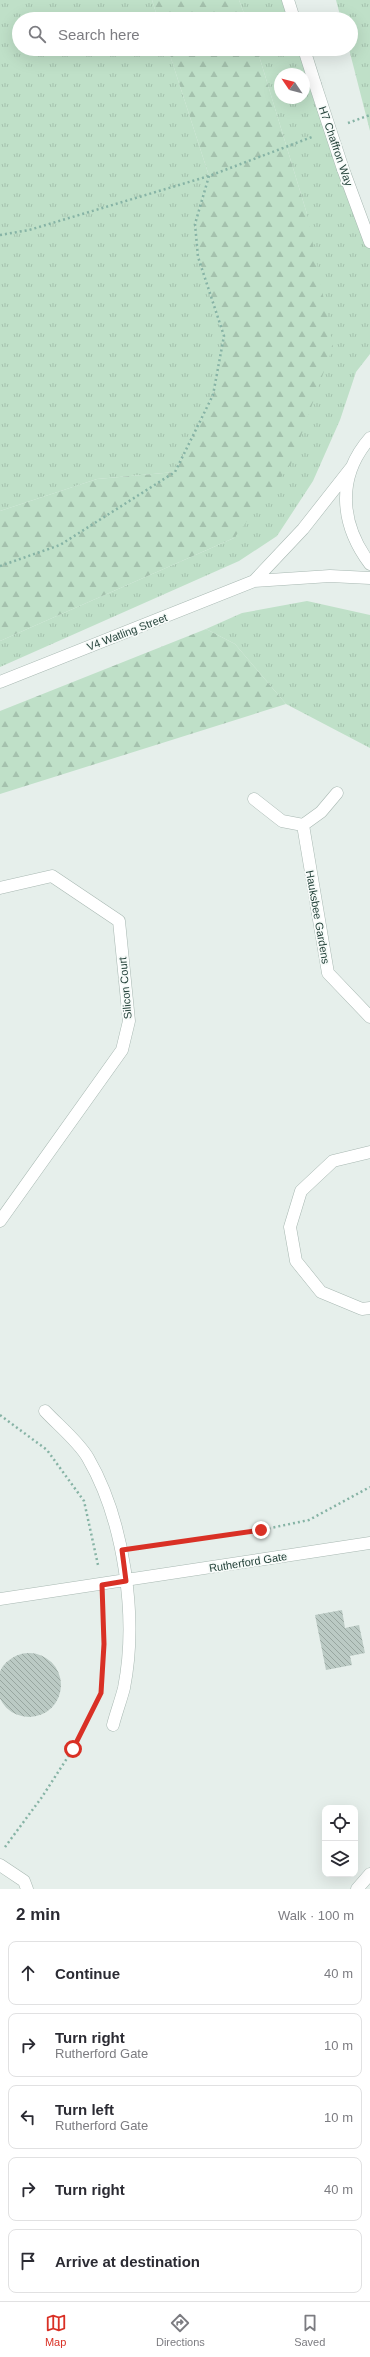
<!DOCTYPE html>
<html lang="en">
<head>
<meta charset="utf-8">
<style>
	:root { --surface:#fff; --page:#f7f7f7; --text:#2b2b33; --muted:#7c7c81; --line:#e1e1e2; --accent:#d93025 }
	body { margin:0; font-family:Helvetica,sans-serif; background:var(--page); color:var(--text) }
	.controls { position:absolute; right:12px; bottom:12px; display:grid; overflow:hidden; border-radius:8px; box-shadow:0 4px 16px #0002 }
	.controls button { width:36px; height:36px; display:grid; place-items:center; padding:0; border:0; border-bottom:1px solid var(--line); background:var(--surface); color:var(--text); font:20px sans-serif }
	.compass { position:absolute; left:274px; top:68px; width:36px; height:36px; border-radius:50%; background:var(--surface); box-shadow:0 4px 16px #0002; rotate:305deg }
	.stop { position:absolute; width:12px; height:12px; margin:-9px; border:3px solid #d93025; border-radius:50%; background:#fff }
	.stop.end { background:#d93025; border-color:#fff; box-shadow:0 1px 4px #0008 }
	.list { margin:0; padding:0; list-style:none }
	h2 { display:flex; justify-content:space-between; align-items:center; height:52px; margin:0; padding:0 16px; font-size:17px }
	h2 small { font-size:13px; font-weight:400; color:var(--muted) }
	.list li { display:grid; grid-template-columns:26px 1fr auto; gap:12px; align-items:center; box-sizing:border-box; height:64px; margin:0 8px 8px; padding:0 8px; border:1px solid var(--line); border-radius:8px }
	.list b { display:block; font-size:15px; white-space:nowrap }
	.list p { margin:0; font-size:13px; white-space:nowrap; color:var(--muted) }
	.list em { font-size:13px; font-style:normal; color:var(--muted) }
	.icon { flex:none; width:22px; height:22px; fill:none; stroke:currentColor; stroke-width:2; stroke-linecap:round; stroke-linejoin:round }
	.map { position:relative; flex:none; width:370px; height:1889px; overflow:hidden }
	.search { position:absolute; background:var(--surface); box-shadow:0 4px 16px #0002; left:12px; right:12px; top:12px; height:44px; display:flex; align-items:center; gap:10px; box-sizing:border-box; padding:0 14px; border-radius:22px; color:var(--muted); font-size:15px }
	.sheet { height:412px; background:var(--surface) }
	nav { display:flex; justify-content:space-around; align-items:center; box-sizing:border-box; height:56px; border-top:1px solid var(--line); background:var(--surface); font-size:11px; color:var(--muted) }
	nav a { display:grid; justify-items:center; gap:2px }
	nav .on { color:var(--accent) }
	.map>svg:first-child { display:block }
	.grass { fill:url(#grass-tufts); fill-rule:evenodd }
	.forest { fill:url(#forest-firs) }
	.building { fill:url(#building-back-hatch) }
	.lines { fill:none; stroke-linecap:round; stroke-linejoin:round }
	.service-casing { stroke:#a8b8b2; stroke-width:13 }
	.minor-casing { stroke:#a8b8b2; stroke-width:13 }
	.tertiary-casing { stroke:#a8b8b2; stroke-width:13 }
	.path { stroke:#86b3a5; stroke-width:2.5; stroke-dasharray:2 3; stroke-linecap:butt }
	.service { stroke:#fff; stroke-width:12 }
	.minor { stroke:#fff; stroke-width:12 }
	.tertiary { stroke:#fff; stroke-width:12 }
	.tertiary-bridge-casing { stroke:#a8b8b2; stroke-width:13; stroke-linecap:butt }
	.tertiary-bridge { stroke:#fff; stroke-width:12 }
	.route { stroke:#d93025; stroke-width:5 }
	.labels { text-anchor:middle; stroke-width:3.5; stroke-linejoin:round; paint-order:stroke }
	.street-label { font-size:11px; fill:#24423a; stroke:#f7fbf9 }
</style>
</head>
<body>
<div class="map">
<svg width="370" height="1889" viewBox="0 0 370 1889">
	<defs>
		<pattern id="grass-tufts" width="24" height="20" patternUnits="userSpaceOnUse"><rect width="24" height="20" fill="#bfe0c8"/><path d="M3 7l-1-3M5 7V3M7 7l1-3M15 17l-1-3M17 17v-4M19 17l1-3" fill="none" stroke="#a4c1ad"/></pattern>
		<pattern id="forest-firs" width="22" height="20" patternUnits="userSpaceOnUse"><rect width="22" height="20" fill="#bfe0c8"/><path d="M5 1l3.5 6h-7zM16 11l3.5 6h-7z" fill="#a4c1ad"/></pattern>
		<pattern id="building-back-hatch" width="6" height="6" patternUnits="userSpaceOnUse"><rect width="6" height="6" fill="#bbcac4"/><path d="M-1 5l2 2M0 0l6 6M5-1l2 2" fill="none" stroke="#98a6a0"/></pattern>
	</defs>
	<rect width="100%" height="100%" fill="#e6efeb"/>
	<path class="grass" d="M 0,0 L 152,0 L 158,19 L 19,19 L 19,49 L 168,49 L 209,176 L 195,224 L 198,257 L 224,336 L 213,395 L 175,472 L 97,479 L 0,511 Z
		M 239,0 L 288,0 L 294,19 L 246,19 Z
		M 336,0 L 370,0 L 370,131 L 349,49 L 351,49 L 351,19 L 341,19 Z
		M 257,49 L 304,49 L 370,242 L 370,354 L 356,372 L 340,420 L 313,481 L 277,536 L 239,561 L 0,667 L 0,641 L 234,538 L 307,214 ZM 280,74 L 304,74 L 304,98 L 280,98 Z
		M 307,601 L 370,615 L 370,748 L 286,704 L 235,644 L 206,629 L 242,613 Z"/>
	<path class="forest" d="M 152,0 L 239,0 L 246,19 L 158,19 Z
		M 168,49 L 257,49 L 307,214 L 333,346 L 291,464 L 234,538 L 0,641 L 0,511 L 97,479 L 175,472 L 213,395 L 224,336 L 198,257 L 195,224 L 209,176 Z
		M 206,629 L 235,644 L 286,704 L 0,794 L 0,711 Z"/>
	<path class="building" d="M 342,1610 L 345,1628 L 359,1625 L 365,1653 L 350,1656 L 352,1665 L 326,1670 L 315,1615 Z
		M-3 1685a32 32 0 1 1 64 0a32 32 0 1 1-64 0Z"/>
	<g class="lines">
		<g class="service-casing">
			<path id="service" d="M 0,1865 L 24,1881 L 27,1889"/>
		</g>
		<g class="minor-casing">
			<path id="minor" d="M 337,793 L 321,812 L 303,825 L 328,973 L 370,1017
				M 254,799 L 282,821 L 303,825
				M 0,888 L 52,876 L 119,921 L 129,1021 L 122,1050 L 0,1221
				M 370,1152 L 333,1161 L 301,1191 L 290,1227 L 296,1261 L 321,1292 L 362,1309 L 370,1308
				M 45,1411 C 57,1424 79,1442 88,1458 C 124,1520 138,1617 124,1688 C 121,1700 116,1713 113,1725
				M 0,1599 L 370,1543
				M 357,1889 L 370,1874"/>
		</g>
		<g class="tertiary-casing">
			<path id="tertiary" d="M 288,0 L 294,19
				M 304,49 L 315,84
				M 343,169 L 370,242
				M 370,438 C 336,477 340,524 370,564
				M 254,581 L 303,529 L 351,468
				M 0,682 L 254,581 L 330,576 L 370,578"/>
		</g>
		<path class="path" d="M 348,123 L 370,115
			M 0,235 L 29,230 L 209,176 L 312,137
			M 0,566 L 60,545 L 175,472 L 213,395 L 224,336 L 198,257 L 195,224 L 209,176
			M 0,1415 L 47,1450 L 84,1501 L 98,1565
			M 140,1548 L 261,1530 L 309,1520 L 370,1487
			M 5,1847 L 42,1797 L 73,1749 L 101,1693 L 104,1645 L 103,1602"/>
		<use href="#service" class="service"/>
		<use href="#minor" class="minor"/>
		<use href="#tertiary" class="tertiary"/>
		<g class="tertiary-bridge-casing">
			<path id="tertiary-bridge" d="M 315,84 L 343,169"/>
		</g>
		<use href="#tertiary-bridge" class="tertiary-bridge"/>
	</g>
	<g class="lines">
		<path class="route" d="M 73,1749 L 101,1693 L 104,1644 L 102,1585 L 126,1581 L 122,1550 L 261,1530"/>
	</g>
	<g class="labels">
		<g class="street-label">
			<text transform="translate(336 146) rotate(71)" y="4">H7 Chaffron Way</text>
			<text transform="translate(127 632) rotate(-21)" y="4">V4 Watling Street</text>
			<text transform="translate(318 917) rotate(80)" y="4">Hauksbee Gardens</text>
			<text transform="translate(125 988) rotate(-95)" y="4">Silicon Court</text>
			<text transform="translate(248 1562) rotate(-9)" y="4">Rutherford Gate</text>
		</g>
	</g>
</svg>
<div class="controls">
<button><svg class="icon" aria-label="locate" viewBox="0 0 24 24"><circle cx="12" cy="12" r="6"/><path d="M12 2v4M12 18v4M2 12h4M18 12h4"/></svg></button>
<button><svg class="icon" aria-label="layers" viewBox="0 0 24 24"><path d="M12 4l9 5-9 5-9-5zM3 14l9 5 9-5"/></svg></button>
</div>
<svg class="compass" viewBox="-18 -18 36 36"><path d="M0-13l5 13h-10z" fill="#e53935"/><path d="M0 13l5-13h-10z" fill="#7c7c81"/></svg>
<div class="stop" style="left:73px;top:1749px"></div>
<div class="stop end" style="left:261px;top:1530px"></div>
<div class="search"><svg class="icon" aria-label="search" viewBox="0 0 24 24"><circle cx="10" cy="10" r="6"/><path d="M15 15l6 6"/></svg>Search here</div>
</div>
<section class="sheet">
<h2>2 min<small>Walk · 100 m</small></h2>
<ul class="list">
<li><svg class="icon" aria-label="ahead" viewBox="0 0 24 24"><path d="M12 20V5M6 11l6-6 6 6"/></svg><div><b>Continue</b></div><em>40 m</em></li>
<li><svg class="icon" aria-label="right" viewBox="0 0 24 24"><path d="M7 20v-9h11M14 6l5 5-5 5"/></svg><div><b>Turn right</b><p>Rutherford Gate</p></div><em>10 m</em></li>
<li><svg class="icon" aria-label="left" viewBox="0 0 24 24"><path d="M17 20v-9H6M10 6l-5 5 5 5"/></svg><div><b>Turn left</b><p>Rutherford Gate</p></div><em>10 m</em></li>
<li><svg class="icon" aria-label="right" viewBox="0 0 24 24"><path d="M7 20v-9h11M14 6l5 5-5 5"/></svg><div><b>Turn right</b></div><em>40 m</em></li>
<li><svg class="icon" aria-label="arrive" viewBox="0 0 24 24"><path d="M6 21V4h12l-3 4 3 4H6"/></svg><div><b>Arrive at destination</b></div></li>
</ul>
</section>
<nav>
<a class="on"><svg class="icon" aria-label="map" viewBox="0 0 24 24"><path d="M3 6l6-2 6 2 6-2v14l-6 2-6-2-6 2zM9 4v14M15 6v14"/></svg>Map</a>
<a><svg class="icon" aria-label="directions" viewBox="0 0 24 24"><path d="M12 3l9 9-9 9-9-9zM9 14v-3h6M13 9l2 2-2 2"/></svg>Directions</a>
<a><svg class="icon" aria-label="saved" viewBox="0 0 24 24"><path d="M7 4h10v16l-5-4-5 4z"/></svg>Saved</a>
</nav>
</body>
</html>
